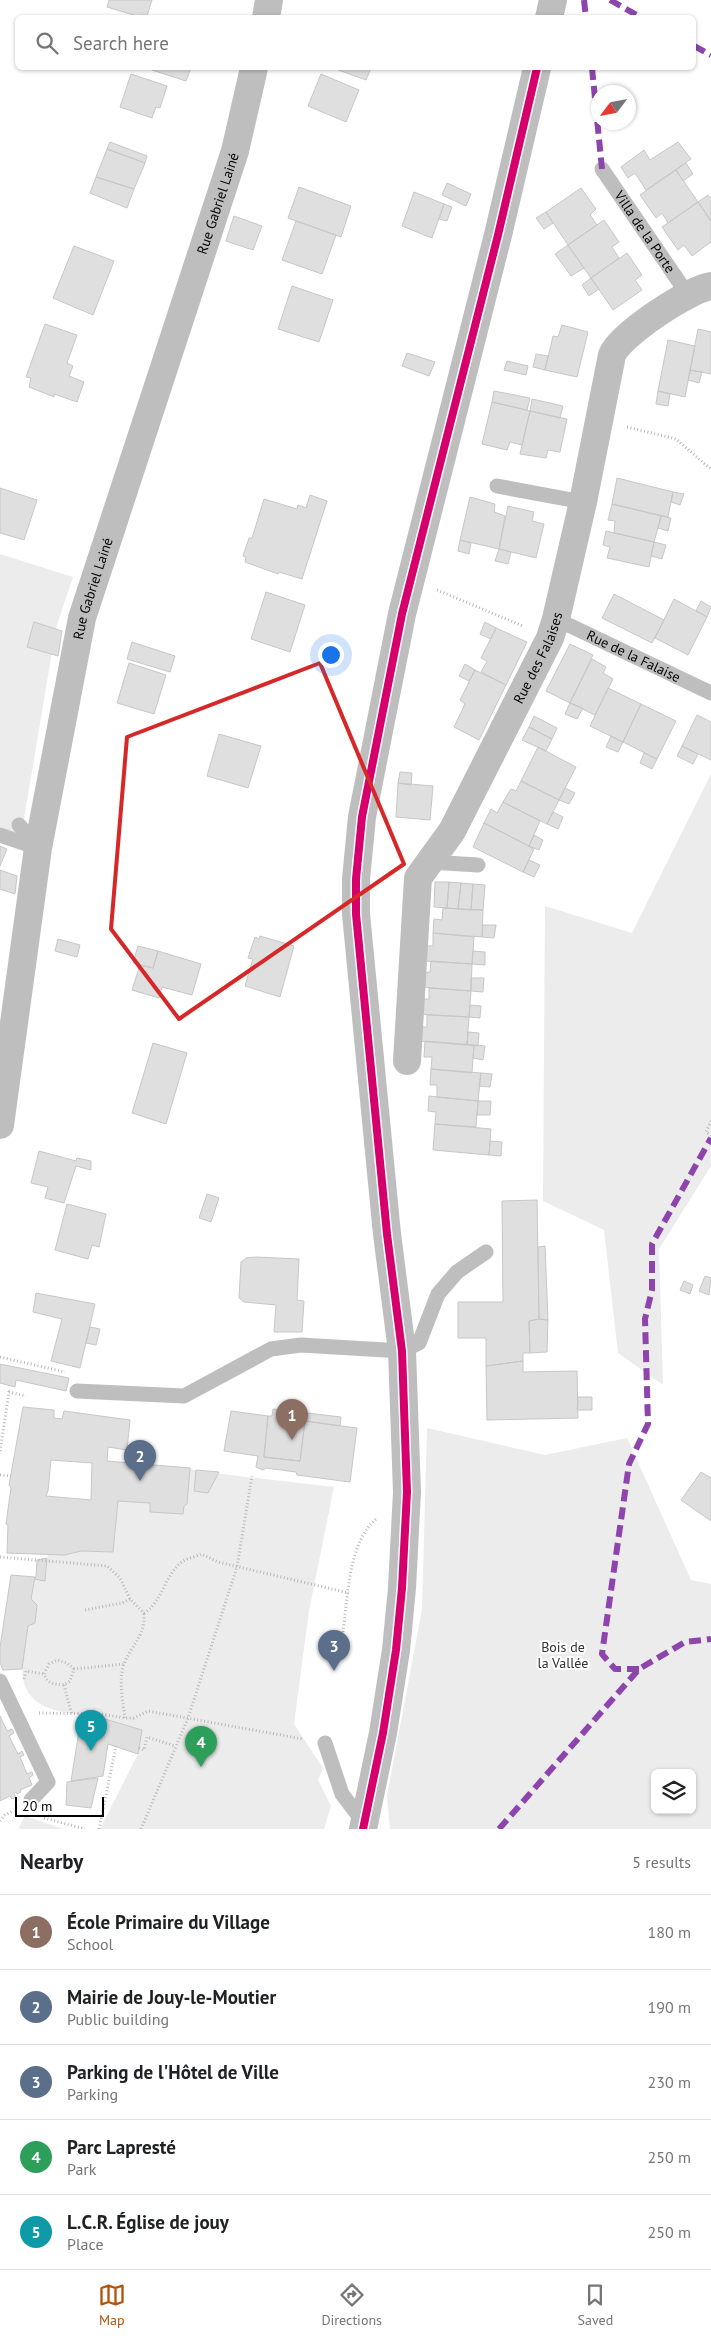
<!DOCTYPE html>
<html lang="en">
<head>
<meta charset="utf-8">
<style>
	:root { --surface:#fff; --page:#f2f2f2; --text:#202124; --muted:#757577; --line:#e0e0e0; --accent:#b45309 }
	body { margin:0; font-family:"PT Sans",sans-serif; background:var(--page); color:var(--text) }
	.controls { position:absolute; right:15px; bottom:15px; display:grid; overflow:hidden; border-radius:8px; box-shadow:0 1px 4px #0004 }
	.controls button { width:45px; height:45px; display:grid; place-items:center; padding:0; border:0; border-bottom:1px solid var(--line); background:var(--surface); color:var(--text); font:25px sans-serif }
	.compass { position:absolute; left:591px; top:85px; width:45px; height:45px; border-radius:50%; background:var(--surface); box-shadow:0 1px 4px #0004; rotate:238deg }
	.scale { position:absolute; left:15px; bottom:12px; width:89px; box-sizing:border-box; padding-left:5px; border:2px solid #000; border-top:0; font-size:14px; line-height:18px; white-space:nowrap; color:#000; -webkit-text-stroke:4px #fff; paint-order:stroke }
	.you { position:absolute; left:330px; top:654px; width:18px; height:18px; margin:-12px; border:4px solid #fff; border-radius:50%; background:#1a73e8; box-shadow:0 0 0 8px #1a73e833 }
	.badge { display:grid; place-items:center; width:32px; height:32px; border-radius:50%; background:var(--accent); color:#fff; font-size:16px; font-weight:700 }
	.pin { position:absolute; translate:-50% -41px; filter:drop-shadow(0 1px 2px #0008) }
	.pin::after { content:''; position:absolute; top:26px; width:18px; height:15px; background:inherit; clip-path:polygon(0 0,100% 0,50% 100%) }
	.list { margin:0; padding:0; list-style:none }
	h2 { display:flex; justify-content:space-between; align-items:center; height:65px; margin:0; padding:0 20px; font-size:21px }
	h2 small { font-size:16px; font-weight:400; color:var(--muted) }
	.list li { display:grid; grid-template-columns:32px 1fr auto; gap:15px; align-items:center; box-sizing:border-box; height:75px; padding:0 20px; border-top:1px solid var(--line) }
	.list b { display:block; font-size:19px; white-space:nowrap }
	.list p { margin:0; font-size:16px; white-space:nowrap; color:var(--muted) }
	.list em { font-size:16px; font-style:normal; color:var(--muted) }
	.icon { flex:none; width:28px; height:28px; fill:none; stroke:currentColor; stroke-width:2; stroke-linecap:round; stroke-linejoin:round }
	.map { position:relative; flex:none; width:711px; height:1829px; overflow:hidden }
	.search { position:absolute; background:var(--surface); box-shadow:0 1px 4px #0004; left:15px; right:15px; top:15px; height:55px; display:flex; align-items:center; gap:12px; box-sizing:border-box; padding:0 18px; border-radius:8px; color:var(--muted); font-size:19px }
	.sheet { height:440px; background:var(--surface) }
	nav { display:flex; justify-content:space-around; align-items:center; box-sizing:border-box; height:70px; border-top:1px solid var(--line); background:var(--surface); font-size:14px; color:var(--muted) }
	nav a { display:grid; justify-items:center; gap:2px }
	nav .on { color:var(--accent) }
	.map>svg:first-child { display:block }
	.green { fill:#ececec; fill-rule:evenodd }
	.building { fill:#dfdfdf; stroke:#c7c7c7; fill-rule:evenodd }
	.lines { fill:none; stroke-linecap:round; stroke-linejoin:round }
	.path { stroke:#b9b9b9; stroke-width:3; stroke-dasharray:1 2.5; stroke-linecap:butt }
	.service { stroke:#bebebe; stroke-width:15 }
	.minor { stroke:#bebebe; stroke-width:28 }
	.tertiary { stroke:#bebebe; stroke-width:28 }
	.quiet { stroke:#8e44ad; stroke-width:6; stroke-dasharray:12 6; stroke-linecap:butt }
	.cycleway-casing { stroke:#fff; stroke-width:11 }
	.cycleway { stroke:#d6006c; stroke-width:8 }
	.marked { fill:none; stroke:#d62828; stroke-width:4; stroke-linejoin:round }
	.labels { text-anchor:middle; stroke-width:4; stroke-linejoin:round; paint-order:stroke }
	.street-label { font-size:14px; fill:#000; stroke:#fff }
	.park-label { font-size:14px; fill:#333; stroke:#fff }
</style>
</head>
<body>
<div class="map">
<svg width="711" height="1829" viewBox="0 0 711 1829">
	<rect width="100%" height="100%" fill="#fff"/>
	<path class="green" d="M 0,554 L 73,577 L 56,628 L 24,819 L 13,834 L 0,829 Z
		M 711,774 L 711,1166 L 659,1249 L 663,1385 L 618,1353 L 604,1230 L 543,1201 L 545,906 L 632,933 Z
		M 427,1428 L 545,1455 L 627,1438 L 691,1580 L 711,1584 L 711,1829 L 390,1829 L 387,1796 L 422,1609 ZM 655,1773 L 692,1773 L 692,1810 L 655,1810 Z
		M 190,1468 L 196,1471 L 334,1487 L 309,1611 L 294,1724 L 323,1768 L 318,1780 L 331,1806 L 324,1829 L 100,1829 L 138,1754 L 142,1730 C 125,1726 109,1720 93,1717 C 61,1711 23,1712 22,1668 C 22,1654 26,1639 28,1626 L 35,1623 L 37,1605 L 31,1599 L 34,1579 L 45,1580 L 48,1554 L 65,1555 L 81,1551 L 113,1552 L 118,1501 L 150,1503 L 150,1512 L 187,1504 Z
		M 25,1816 L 64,1829 L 18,1829 Z"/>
	<path class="building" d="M 109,0 L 152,0 L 147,16 L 141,15 L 140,17 L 107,7 Z
		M 153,68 L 191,68 L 186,81 L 152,70 Z
		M 333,68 L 371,68 L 366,80 Z
		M 131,74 L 167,86 L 160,108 L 156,107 L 152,118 L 120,107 Z
		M 321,74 L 359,90 L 346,122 L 308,106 Z
		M 110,142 L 147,156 L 145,163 L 107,149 Z
		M 678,142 L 691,159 L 646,190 L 635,173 L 628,178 L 621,167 L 644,150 L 650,160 Z
		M 107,149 L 145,163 L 134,189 L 96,177 Z
		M 686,163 L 693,174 L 683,181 L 676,170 Z
		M 676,170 L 698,202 L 668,223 L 662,213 L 656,218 L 640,195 Z
		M 96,177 L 134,189 L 127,208 L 90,193 Z
		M 447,183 L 471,194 L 466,206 L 442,195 Z
		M 299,187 L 351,206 L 341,237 L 288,218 Z
		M 581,188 L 596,209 L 590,215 L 597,225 L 568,245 L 546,212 Z
		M 414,192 L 444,204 L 432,238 L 402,226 Z
		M 708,195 L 711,199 L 711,221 L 698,202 Z
		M 698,202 L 711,221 L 711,242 L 692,256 L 684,245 L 678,250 L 662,227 Z
		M 444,204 L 452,207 L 447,221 L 439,219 Z
		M 546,212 L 553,223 L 544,229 L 536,218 Z
		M 234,216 L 262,226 L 253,250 L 226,241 Z
		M 604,220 L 619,242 L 612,247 L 619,258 L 591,278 L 568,245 Z
		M 296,221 L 336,235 L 322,274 L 282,260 Z
		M 568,245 L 584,268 L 571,276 L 555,254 Z
		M 74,246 L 114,261 L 93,315 L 53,298 Z
		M 627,253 L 642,275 L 635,280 L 642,290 L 613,310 L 591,278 Z
		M 591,278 L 599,289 L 589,296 L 582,285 Z
		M 292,286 L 333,300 L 319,342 L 278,329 Z
		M 45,324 L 77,335 L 67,363 L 73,366 L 69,376 L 84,382 L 77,402 L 54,394 L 54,397 L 29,387 L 31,378 L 26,377 Z
		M 562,325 L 588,332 L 577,377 L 545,370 L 553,336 L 558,337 Z
		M 698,329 L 711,332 L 711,374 L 690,370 Z
		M 668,340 L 695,346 L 685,397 L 658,391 Z
		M 407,353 L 435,362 L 429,376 L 402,366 Z
		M 536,354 L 548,356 L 545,370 L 533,367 Z
		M 507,361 L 528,366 L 526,375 L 504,370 Z
		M 690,370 L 702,372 L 699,383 L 688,380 Z
		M 494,391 L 530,398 L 527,410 L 492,402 Z
		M 658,391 L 670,394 L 668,406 L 656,404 Z
		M 532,399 L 563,406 L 560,418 L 530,411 Z
		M 492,402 L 530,411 L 522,445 L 510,442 L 507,450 L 482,444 Z
		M 530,411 L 567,419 L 560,452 L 548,450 L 546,458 L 520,454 Z
		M 617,478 L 673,492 L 668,517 L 612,504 Z
		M 0,488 L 37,500 L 24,540 L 0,533 Z
		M 673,492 L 684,494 L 680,505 L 671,502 Z
		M 310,495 L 327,501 L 302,579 L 279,572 L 278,574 L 245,562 L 246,557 L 243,556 L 249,538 L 252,538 L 264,499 L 297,509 L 298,505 L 306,508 Z
		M 470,497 L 495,504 L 494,512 L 505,516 L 499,549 L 460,540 Z
		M 612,504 L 661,516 L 654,542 L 614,533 L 615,521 L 608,520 Z
		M 508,506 L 534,512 L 532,521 L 544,524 L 536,558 L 499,549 Z
		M 661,516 L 671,518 L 668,531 L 658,528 Z
		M 606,531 L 654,542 L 649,567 L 607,558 L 610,547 L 603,545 Z
		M 460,540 L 471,543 L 469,554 L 458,551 Z
		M 654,542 L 666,545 L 662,559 L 651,556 Z
		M 499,549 L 511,552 L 508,564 L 495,561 Z
		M 266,592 L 305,605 L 290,652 L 251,639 Z
		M 614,594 L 664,620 L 652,643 L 602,618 Z
		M 674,599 L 707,617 L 688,655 L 655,638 Z
		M 701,601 L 711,607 L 707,617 L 696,611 Z
		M 34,622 L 62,631 L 58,656 L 27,647 Z
		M 485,622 L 496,628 L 491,639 L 480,634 Z
		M 496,628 L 527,642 L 506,685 L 481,672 L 487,661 L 481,658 Z
		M 132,642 L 175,656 L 170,672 L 127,659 Z
		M 570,644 L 593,655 L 570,703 L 546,691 Z
		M 592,659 L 606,667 L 603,673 L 613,679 L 595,715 L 570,703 Z
		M 129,663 L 166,675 L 154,714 L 117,703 Z
		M 465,664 L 475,670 L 469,681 L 459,676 Z
		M 475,670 L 506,685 L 479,740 L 454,727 L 465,704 L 460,700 Z
		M 608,688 L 641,704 L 623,742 L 590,726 Z
		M 570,703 L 583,708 L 577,719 L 565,714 Z
		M 641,704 L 676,721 L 657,759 L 623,742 Z
		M 697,715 L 711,722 L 711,760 L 682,746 Z
		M 534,716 L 557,728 L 552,739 L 529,727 Z
		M 529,727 L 552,739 L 546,751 L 522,740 Z
		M 219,734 L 261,746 L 248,788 L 207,776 Z
		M 611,736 L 623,742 L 618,752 L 606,747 Z
		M 682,746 L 698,754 L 693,764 L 677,756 Z
		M 538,747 L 576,767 L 559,800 L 521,781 Z
		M 644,753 L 657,759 L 652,769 L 640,763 Z
		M 400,772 L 412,773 L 411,785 L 398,783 Z
		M 521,781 L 559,800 L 547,824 L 503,802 L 511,789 L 516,791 Z
		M 398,783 L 433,786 L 430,820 L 396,817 Z
		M 565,788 L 575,793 L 569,804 L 559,800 Z
		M 503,802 L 540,821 L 529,846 L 484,823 L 491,809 L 497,813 Z
		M 553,812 L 563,817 L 558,829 L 547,824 Z
		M 484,823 L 534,849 L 523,872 L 473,847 Z
		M 534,835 L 543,840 L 539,850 L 529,846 Z
		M 0,846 L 7,849 L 0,866 Z
		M 529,860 L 540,865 L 534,877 L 523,872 Z
		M 0,870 L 17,876 L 15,894 L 0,889 Z
		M 435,882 L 449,882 L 447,908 L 434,907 Z
		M 449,882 L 461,883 L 458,909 L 447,908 Z
		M 461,883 L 473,884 L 471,910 L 458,909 Z
		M 473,884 L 485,885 L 483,910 L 471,910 Z
		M 443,908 L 483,910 L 482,937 L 433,933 L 434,919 L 442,920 Z
		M 483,925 L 496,925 L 494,938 L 482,937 Z
		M 433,933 L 474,937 L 472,964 L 423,961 L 424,946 L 433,946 Z
		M 260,936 L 294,946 L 280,997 L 245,986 L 253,959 L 248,958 L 255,937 L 259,939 Z
		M 58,939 L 80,945 L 77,957 L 55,951 Z
		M 138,946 L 158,951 L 153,968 L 133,963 Z
		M 158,951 L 201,964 L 192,995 L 162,987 L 159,998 L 132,990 L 140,965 L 153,968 Z
		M 473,951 L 485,952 L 485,965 L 472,964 Z
		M 431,961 L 472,964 L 471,991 L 422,987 L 422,973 L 430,972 Z
		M 471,978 L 484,978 L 483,992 L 471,991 Z
		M 429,988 L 471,991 L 469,1017 L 420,1014 L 421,999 L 429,999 Z
		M 470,1005 L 481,1006 L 480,1018 L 469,1017 Z
		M 427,1015 L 469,1017 L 467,1045 L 418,1041 L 418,1027 L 427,1027 Z
		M 468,1032 L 479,1033 L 478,1046 L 467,1045 Z
		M 425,1041 L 474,1045 L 472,1073 L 431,1069 L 432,1057 L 424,1057 Z
		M 153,1043 L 187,1053 L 166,1124 L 132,1113 Z
		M 474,1045 L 485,1046 L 483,1060 L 473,1058 Z
		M 431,1069 L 481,1073 L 478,1101 L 437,1097 L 437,1085 L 430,1085 Z
		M 481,1073 L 492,1074 L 490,1087 L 479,1086 Z
		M 429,1096 L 478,1101 L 476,1127 L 435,1124 L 436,1112 L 428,1111 Z
		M 478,1101 L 491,1101 L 490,1115 L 477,1115 Z
		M 435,1124 L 491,1129 L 489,1155 L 433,1150 Z
		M 490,1141 L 502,1142 L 501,1156 L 489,1155 Z
		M 39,1151 L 76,1161 L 77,1158 L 91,1161 L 91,1170 L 76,1166 L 64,1203 L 45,1198 L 48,1187 L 31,1183 Z
		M 207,1194 L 219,1198 L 211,1222 L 199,1218 Z
		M 537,1200 L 539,1319 L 529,1321 L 530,1353 L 523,1353 L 523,1361 L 486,1366 L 486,1338 L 458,1338 L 458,1302 L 503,1302 L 502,1201 Z
		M 67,1204 L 106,1214 L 99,1247 L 92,1245 L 88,1259 L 55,1250 Z
		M 545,1246 L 548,1320 L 539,1319 L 538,1247 Z
		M 256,1257 L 299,1259 L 297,1300 L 304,1301 L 302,1332 L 274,1332 L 276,1305 L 244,1302 L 239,1298 L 241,1262 L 246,1258 Z
		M 705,1276 L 711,1278 L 709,1295 L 699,1291 Z
		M 684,1281 L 693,1285 L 690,1294 L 680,1290 Z
		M 36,1293 L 95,1304 L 80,1368 L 51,1361 L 62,1319 L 33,1312 Z
		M 539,1319 L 548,1320 L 547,1352 L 530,1353 L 529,1321 Z
		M 90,1327 L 100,1329 L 96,1345 L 86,1343 Z
		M 523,1361 L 523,1372 L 577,1371 L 578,1418 L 487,1420 L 486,1366 Z
		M 0,1364 L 69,1378 L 66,1391 L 16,1380 L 15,1387 L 0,1383 Z
		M 578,1397 L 592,1397 L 592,1410 L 577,1410 Z
		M 23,1407 L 54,1410 L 54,1418 L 62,1419 L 64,1411 L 130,1420 L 127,1450 L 108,1447 L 107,1461 L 190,1468 L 187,1504 L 184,1506 L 183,1514 L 150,1512 L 150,1503 L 118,1501 L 113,1552 L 81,1551 L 65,1555 L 7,1553 L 8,1525 L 6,1524 L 11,1488 L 9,1485 ZM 51,1460 L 92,1463 L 91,1500 L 46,1496 L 48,1491 Z
		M 273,1409 L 341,1417 L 340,1426 L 305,1421 L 300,1461 L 264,1457 L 268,1416 L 272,1416 Z
		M 231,1411 L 268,1416 L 264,1457 L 300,1461 L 305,1421 L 357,1428 L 350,1482 L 297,1475 L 296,1472 L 266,1468 L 263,1470 L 256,1467 L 258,1456 L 224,1451 Z
		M 196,1470 L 219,1472 L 208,1493 L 194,1491 Z
		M 701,1472 L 711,1478 L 711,1521 L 681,1500 Z
		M 47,1558 L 45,1581 L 34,1579 L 36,1577 L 37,1560 Z
		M 11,1575 L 35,1577 L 31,1599 L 37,1605 L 35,1623 L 28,1626 L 22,1669 L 3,1670 L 0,1663 L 0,1647 Z
		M 0,1716 L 7,1731 L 12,1729 L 14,1733 L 9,1736 L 18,1754 L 22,1751 L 24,1755 L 20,1757 L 27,1774 L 32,1772 L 33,1775 L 29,1778 L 32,1785 L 20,1790 L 21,1792 L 17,1794 L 16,1792 L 14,1794 L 16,1797 L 12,1799 L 10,1796 L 0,1801 Z
		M 98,1717 L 142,1730 L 138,1754 L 108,1744 L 103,1776 L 71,1781 L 81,1718 Z
		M 98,1778 L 91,1808 L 66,1805 L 67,1782 Z"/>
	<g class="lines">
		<path class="path" d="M 627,427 L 676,439 L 711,469
			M 437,590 L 523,626
			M 711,1121 L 706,1132 L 711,1135
			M 0,1357 L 65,1372
			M 0,1451 L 9,1392 L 26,1396
			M 0,1475 L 11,1476
			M 0,1557 L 107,1566 L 120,1578 L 130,1599 L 144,1613 C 163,1602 164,1575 182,1562 C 187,1558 195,1557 201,1554 L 218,1562 L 349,1593
			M 85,1610 L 122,1603 L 130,1599
			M 343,1632 C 348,1597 348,1543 376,1519
			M 74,1669 L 67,1663 L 57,1660 L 49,1664 L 44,1674 C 48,1684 53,1684 64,1685 L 70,1681 L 74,1669 L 124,1664
			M 24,1679 L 26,1671 L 44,1674
			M 64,1685 L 72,1715
			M 39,1713 L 101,1714 L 125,1718 L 134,1718 L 148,1711 L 303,1739
			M 125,1718 C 123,1702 118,1680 124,1664 C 132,1643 145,1638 144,1613
			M 139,1748 L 144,1750 L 147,1737 L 175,1746
			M 44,1818 L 85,1829
			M 0,1821 L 5,1815 L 13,1811
			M 99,1829 L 116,1746
			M 141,1829 L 188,1718 L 237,1567 L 252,1476"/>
		<g class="service">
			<path id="s1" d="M 602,169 L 688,295"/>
			<path d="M 497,486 L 583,502"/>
			<path id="s2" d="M 556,619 L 711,693"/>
			<path d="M 19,825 L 38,848"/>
			<path d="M 0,835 L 38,848"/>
			<path d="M 429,862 L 478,865"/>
			<path d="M 77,1391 L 184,1396 L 271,1349 L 301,1345 L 402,1351 L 419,1343 L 438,1294 L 457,1272 L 486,1252"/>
			<path d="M 0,1681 L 48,1782 L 31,1800"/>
			<path d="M 325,1743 L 342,1794 L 364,1823"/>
		</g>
		<g class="minor">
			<path d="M 549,18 L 553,0"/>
			<path id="s3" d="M 407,1061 L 418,878 L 452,831 L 550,638 L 556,619 L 583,502 L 612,355 C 621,334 688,290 711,286"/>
			<path d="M 363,1829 L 383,1733 L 396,1650 L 402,1588 L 407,1492 L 402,1351 L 387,1234 L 356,914 L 356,879 L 362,817 L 402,614 L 498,235 L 537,68"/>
		</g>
		<g class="tertiary">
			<path d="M 266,18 L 269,0"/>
			<path id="s4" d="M 0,1125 L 38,848 L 82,618 L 235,151 L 254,68"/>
		</g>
		<path class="quiet" d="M 584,0 L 586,18
			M 610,0 L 642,18
			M 694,46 L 711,55
			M 592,68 L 602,169
			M 639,1669 L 615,1669 L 602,1654 L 629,1464 L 648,1424 L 645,1319 L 652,1290 L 652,1244 L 711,1138
			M 499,1829 L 639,1669 L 685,1642 L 711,1639"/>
		<g class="cycleway-casing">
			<path id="cycleway" d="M 363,1829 L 383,1733 L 396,1650 L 402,1588 L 407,1492 L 402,1351 L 387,1234 L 356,914 L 356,879 L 362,817 L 402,614 L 498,235 L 537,68"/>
		</g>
		<use href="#cycleway" class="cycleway"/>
	</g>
	<path class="marked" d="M 320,663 L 404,864 L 179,1019 L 111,929 L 127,737 Z"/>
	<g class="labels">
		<g class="street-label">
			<text dy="5" stroke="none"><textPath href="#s4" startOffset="950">Rue Gabriel Lainé</textPath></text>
			<text dy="5" stroke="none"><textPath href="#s1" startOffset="76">Villa de la Porte</textPath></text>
			<text dy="5" stroke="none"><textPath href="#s4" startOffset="545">Rue Gabriel Lainé</textPath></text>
			<text dy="5" stroke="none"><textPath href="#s2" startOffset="86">Rue de la Falaise</textPath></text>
			<text dy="5" stroke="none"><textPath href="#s3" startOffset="435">Rue des Falaises</textPath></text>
		</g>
		<g class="park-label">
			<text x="563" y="1652">Bois de<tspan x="563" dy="16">la Vallée</tspan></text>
		</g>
	</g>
</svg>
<div class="controls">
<button><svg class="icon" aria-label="layers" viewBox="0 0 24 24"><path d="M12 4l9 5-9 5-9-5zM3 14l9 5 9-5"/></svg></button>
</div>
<svg class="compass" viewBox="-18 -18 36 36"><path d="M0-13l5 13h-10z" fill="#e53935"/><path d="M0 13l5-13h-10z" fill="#757577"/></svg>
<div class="scale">20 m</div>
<div class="you"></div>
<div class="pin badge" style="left:292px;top:1440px;background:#8d6e63">1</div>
<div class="pin badge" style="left:140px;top:1481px;background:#5c6f8a">2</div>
<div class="pin badge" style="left:334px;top:1671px;background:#5c6f8a">3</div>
<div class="pin badge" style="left:201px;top:1767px;background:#2e9e5b">4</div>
<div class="pin badge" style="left:91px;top:1751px;background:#0f9aa8">5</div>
<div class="search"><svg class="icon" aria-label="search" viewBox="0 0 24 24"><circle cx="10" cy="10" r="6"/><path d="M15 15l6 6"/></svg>Search here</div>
</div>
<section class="sheet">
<h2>Nearby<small>5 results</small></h2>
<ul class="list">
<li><span class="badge" style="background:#8d6e63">1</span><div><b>École Primaire du Village</b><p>School</p></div><em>180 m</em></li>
<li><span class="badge" style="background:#5c6f8a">2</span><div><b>Mairie de Jouy-le-Moutier</b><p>Public building</p></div><em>190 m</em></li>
<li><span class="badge" style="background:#5c6f8a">3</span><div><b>Parking de l'Hôtel de Ville</b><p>Parking</p></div><em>230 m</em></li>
<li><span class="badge" style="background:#2e9e5b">4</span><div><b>Parc Lapresté</b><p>Park</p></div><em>250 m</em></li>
<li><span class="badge" style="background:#0f9aa8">5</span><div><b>L.C.R. Église de jouy</b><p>Place</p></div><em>250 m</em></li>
</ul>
</section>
<nav>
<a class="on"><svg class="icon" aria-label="map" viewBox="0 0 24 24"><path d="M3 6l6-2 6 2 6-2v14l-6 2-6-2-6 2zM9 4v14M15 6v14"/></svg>Map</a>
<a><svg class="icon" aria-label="directions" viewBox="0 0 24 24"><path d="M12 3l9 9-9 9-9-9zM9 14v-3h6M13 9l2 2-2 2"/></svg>Directions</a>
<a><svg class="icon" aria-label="saved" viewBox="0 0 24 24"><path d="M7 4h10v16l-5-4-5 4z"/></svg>Saved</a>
</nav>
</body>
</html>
